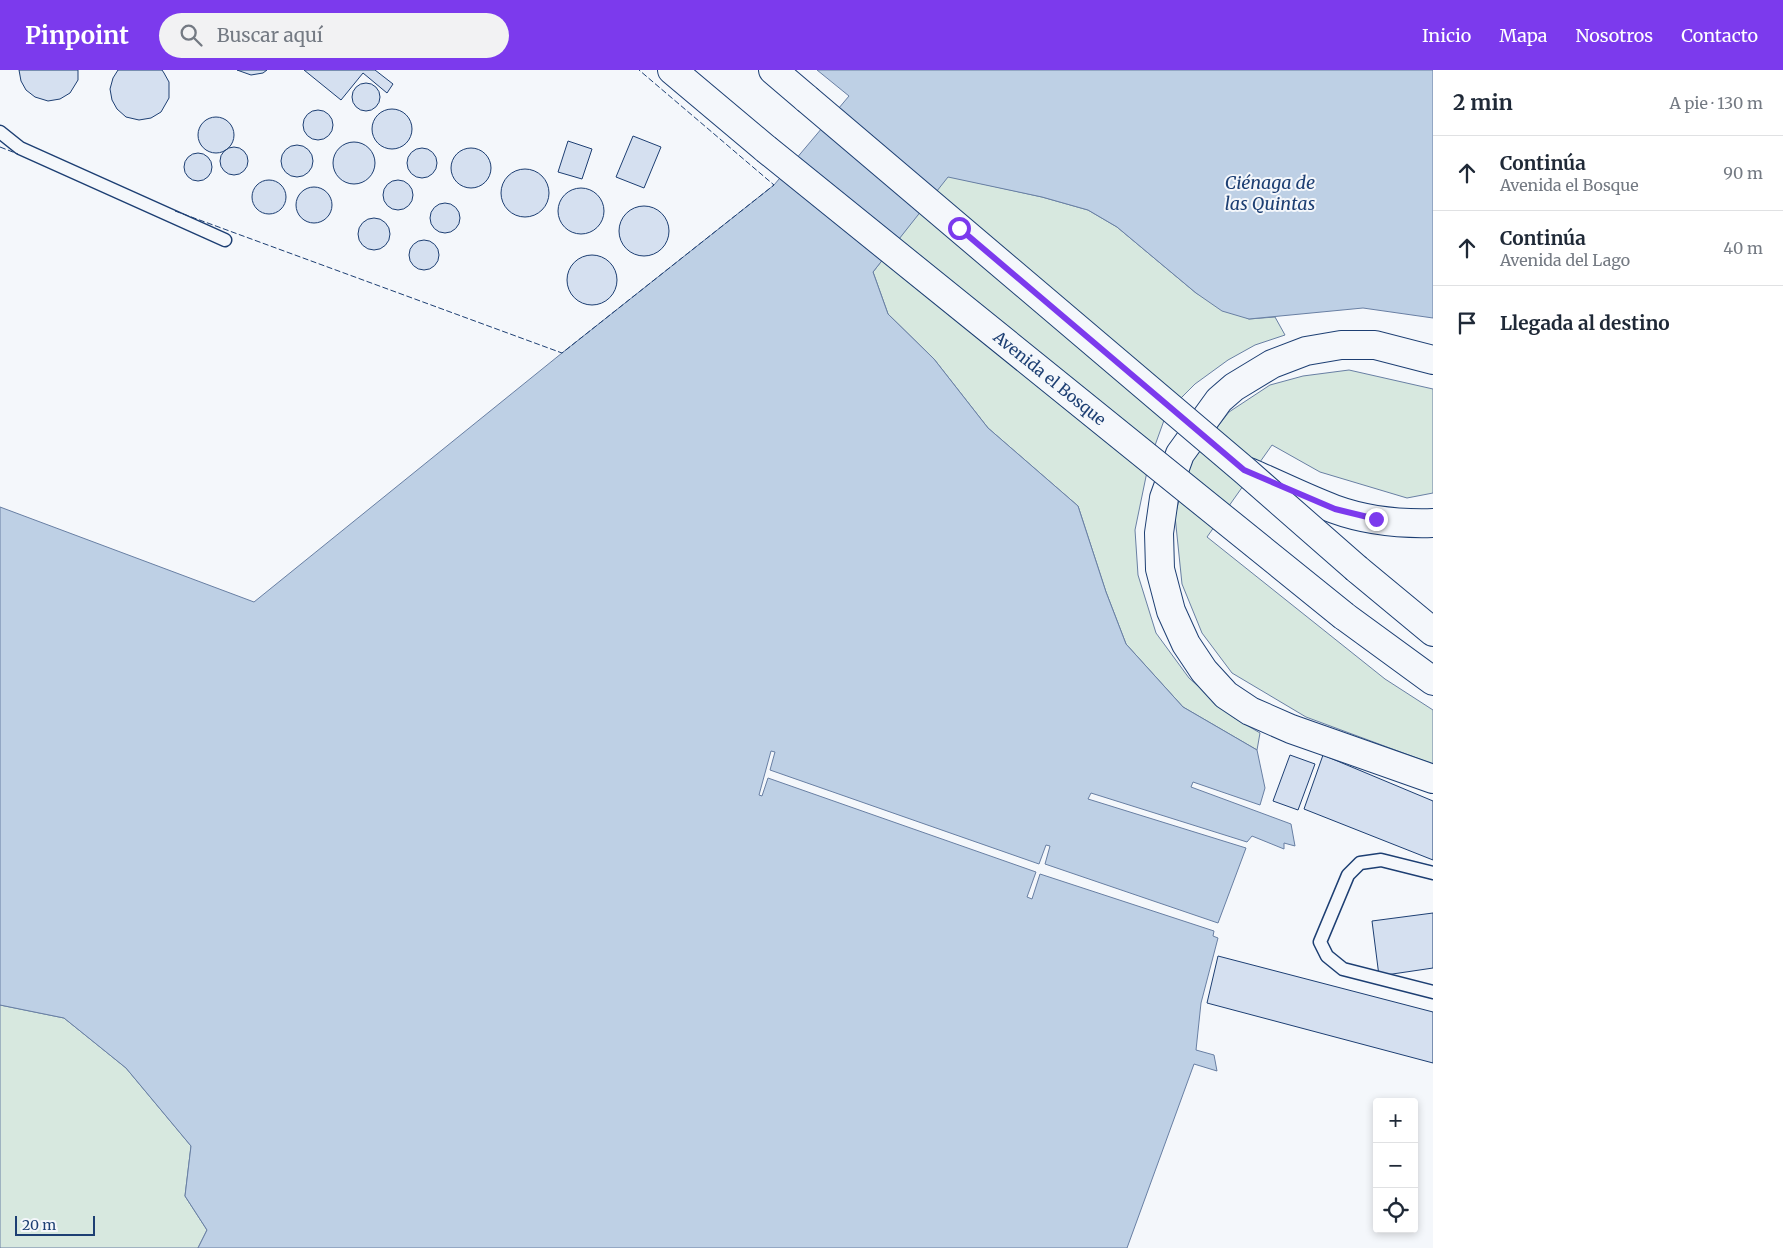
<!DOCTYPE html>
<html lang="es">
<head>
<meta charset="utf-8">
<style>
	:root { --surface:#fff; --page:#f2f2f3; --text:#1f2937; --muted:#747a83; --line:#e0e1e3; --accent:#7c3aed }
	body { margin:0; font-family:Merriweather,serif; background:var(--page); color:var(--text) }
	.controls { position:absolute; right:15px; bottom:15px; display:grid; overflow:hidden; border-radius:5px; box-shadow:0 2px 8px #0003 }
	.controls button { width:45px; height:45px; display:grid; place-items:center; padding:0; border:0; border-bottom:1px solid var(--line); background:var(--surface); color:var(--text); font:25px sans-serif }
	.scale { position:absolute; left:15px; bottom:12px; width:80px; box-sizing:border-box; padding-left:5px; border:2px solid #1d3f73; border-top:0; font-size:14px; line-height:18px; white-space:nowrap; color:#1d3f73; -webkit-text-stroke:4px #f4f7fb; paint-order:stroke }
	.stop { position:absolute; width:15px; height:15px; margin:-11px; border:4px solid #7c3aed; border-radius:50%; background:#fff }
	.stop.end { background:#7c3aed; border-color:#fff; box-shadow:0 1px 5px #0008 }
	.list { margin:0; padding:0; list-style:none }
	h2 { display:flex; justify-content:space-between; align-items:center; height:65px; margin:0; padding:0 20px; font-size:21px }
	h2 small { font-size:16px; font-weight:400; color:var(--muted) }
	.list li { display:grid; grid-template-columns:32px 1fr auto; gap:15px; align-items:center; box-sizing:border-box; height:75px; padding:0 20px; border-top:1px solid var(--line) }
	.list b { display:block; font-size:19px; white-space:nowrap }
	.list p { margin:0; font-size:16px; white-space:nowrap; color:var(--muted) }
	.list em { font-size:16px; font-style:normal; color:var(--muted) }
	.icon { flex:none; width:28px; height:28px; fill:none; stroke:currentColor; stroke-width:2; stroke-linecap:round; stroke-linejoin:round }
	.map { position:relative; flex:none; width:1433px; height:1178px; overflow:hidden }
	header { display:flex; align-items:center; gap:30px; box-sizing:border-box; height:70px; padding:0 25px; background:var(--accent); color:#fff }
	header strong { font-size:24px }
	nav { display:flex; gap:28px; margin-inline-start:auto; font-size:18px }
	.search { width:350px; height:45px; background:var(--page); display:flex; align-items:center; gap:12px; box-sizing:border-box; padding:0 18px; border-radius:28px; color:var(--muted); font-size:19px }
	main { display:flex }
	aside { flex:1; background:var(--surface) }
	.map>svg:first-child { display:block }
	.green { fill:#d7e8df; stroke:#687fa3 }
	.water { fill:#bed0e5; stroke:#687fa3 }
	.building { fill:#d5e0f0; stroke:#1d3f73 }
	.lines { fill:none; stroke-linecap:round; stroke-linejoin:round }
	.lane-casing { stroke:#1d3f73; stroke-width:15 }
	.secondary-casing { stroke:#1d3f73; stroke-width:30 }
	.lane { stroke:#f4f7fb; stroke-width:12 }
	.secondary { stroke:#f4f7fb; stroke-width:28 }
	.secondary-bridge-casing { stroke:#1d3f73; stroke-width:30; stroke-linecap:butt }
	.secondary-bridge { stroke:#f4f7fb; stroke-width:28 }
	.fence { stroke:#1d3f73; stroke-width:1; stroke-dasharray:6 2.5; stroke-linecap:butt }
	.route { stroke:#7c3aed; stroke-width:6 }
	.labels { text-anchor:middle; stroke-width:4; stroke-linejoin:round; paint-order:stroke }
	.street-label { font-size:16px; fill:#1d3f73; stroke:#f4f7fb }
	.water-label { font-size:18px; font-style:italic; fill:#1d3f73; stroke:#f4f7fb }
</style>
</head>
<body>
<header>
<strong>Pinpoint</strong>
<div class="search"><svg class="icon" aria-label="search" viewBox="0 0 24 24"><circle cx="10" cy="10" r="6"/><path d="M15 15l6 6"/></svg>Buscar aquí</div>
<nav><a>Inicio</a><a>Mapa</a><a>Nosotros</a><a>Contacto</a></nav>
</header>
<main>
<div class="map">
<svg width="1433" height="1178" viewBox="0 0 1433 1178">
	<rect width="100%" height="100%" fill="#f4f7fb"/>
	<path class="green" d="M 947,106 L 1042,127 L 1088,140 L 1117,157 L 1196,223 L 1249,249 L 1275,247 L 1285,265 L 1255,275 L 1228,290 L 1195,314 L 1167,342 L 1149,392 L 1135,460 L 1138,505 L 1156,563 L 1189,608 L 1233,647 L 1260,663 L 1257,680 L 1183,637 L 1126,574 L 1106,522 L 1078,436 L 988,358 L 934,289 L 888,244 L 873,202 Z
		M 1349,300 L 1433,319 L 1433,423 L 1407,428 L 1320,402 L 1272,375 L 1207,467 L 1385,609 L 1433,640 L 1433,694 L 1306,647 L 1232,603 L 1202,563 L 1182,514 L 1175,446 L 1188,395 L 1229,342 L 1270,315 L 1303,306 Z
		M 0,935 L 64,948 L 126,998 L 191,1076 L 185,1126 L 207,1160 L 198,1178 L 0,1178 Z"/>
	<path class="water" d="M 817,0 L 1433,0 L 1433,248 L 1363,238 L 1249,249 L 1222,241 L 1196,223 L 1117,157 L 1088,140 L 1042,127 L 948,107 L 873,202 L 888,244 L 934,289 L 988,358 L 1078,436 L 1106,522 L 1126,574 L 1183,637 L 1257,680 L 1265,718 L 1260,735 L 1193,712 L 1191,717 L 1291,754 L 1295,776 L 1284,773 L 1284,779 L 1252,766 L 1247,772 L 1091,723 L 1088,729 L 1246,778 L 1218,853 L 1045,794 L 1050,776 L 1046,775 L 1039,794 L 770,700 L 775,682 L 771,681 L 759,725 L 762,726 L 768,708 L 1036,802 L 1027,827 L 1032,829 L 1040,804 L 1214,861 L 1213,866 L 1218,868 L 1201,933 L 1196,980 L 1214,985 L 1217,1001 L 1194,994 L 1127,1178 L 198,1178 L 207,1160 L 185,1126 L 191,1076 L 126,998 L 64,948 L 0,935 L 0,437 L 254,532 L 562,283 L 774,115 L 849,26 Z"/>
	<path class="building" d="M 19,0 L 78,0 L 78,10 L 70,23 L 60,29 L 48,31 L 35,27 L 26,20 L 21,11 Z
		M 118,0 L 162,0 L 164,3 L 169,12 L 169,28 L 161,42 L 151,48 L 139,50 L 126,47 L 117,39 L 112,30 L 110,19 L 113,8 Z
		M 237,0 L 267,0 L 263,3 L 251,5 Z
		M 304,0 L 375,0 L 393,14 L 387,23 L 363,3 L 341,30 Z
		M352 27a14 14 0 1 1 28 0a14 14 0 1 1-28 0Z
		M372 59a20 20 0 1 1 40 0a20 20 0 1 1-40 0Z
		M303 55a15 15 0 1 1 30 0a15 15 0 1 1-30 0Z
		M198 65a18 18 0 1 1 36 0a18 18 0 1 1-36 0Z
		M 633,66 L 661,77 L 644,118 L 616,107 Z
		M 568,71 L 592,79 L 582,109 L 558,102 Z
		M333 93a21 21 0 1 1 42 0a21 21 0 1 1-42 0Z
		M281 91a16 16 0 1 1 32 0a16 16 0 1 1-32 0Z
		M220 91a14 14 0 1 1 28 0a14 14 0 1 1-28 0Z
		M407 93a15 15 0 1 1 30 0a15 15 0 1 1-30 0Z
		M451 98a20 20 0 1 1 40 0a20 20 0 1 1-40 0Z
		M184 97a14 14 0 1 1 28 0a14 14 0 1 1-28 0Z
		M501 123a24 24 0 1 1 48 0a24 24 0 1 1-48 0Z
		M383 125a15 15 0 1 1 30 0a15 15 0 1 1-30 0Z
		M252 127a17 17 0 1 1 34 0a17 17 0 1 1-34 0Z
		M296 135a18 18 0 1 1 36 0a18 18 0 1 1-36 0Z
		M558 141a23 23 0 1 1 46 0a23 23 0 1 1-46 0Z
		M430 148a15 15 0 1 1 30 0a15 15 0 1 1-30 0Z
		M619 161a25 25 0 1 1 50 0a25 25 0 1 1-50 0Z
		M358 164a16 16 0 1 1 32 0a16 16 0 1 1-32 0Z
		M409 185a15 15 0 1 1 30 0a15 15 0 1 1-30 0Z
		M567 210a25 25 0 1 1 50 0a25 25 0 1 1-50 0Z
		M 1290,685 L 1315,694 L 1298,740 L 1273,731 Z
		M 1323,685 L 1433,731 L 1433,790 L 1304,739 Z
		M 1433,843 L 1433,898 L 1379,906 L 1372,851 Z
		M 1218,886 L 1433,942 L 1433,993 L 1207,933 Z"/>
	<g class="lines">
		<g class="lane-casing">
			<path id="lane" d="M 0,62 L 20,78 L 225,170
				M 1433,803 L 1381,790 L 1360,793 L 1348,805 L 1320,872 L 1327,886 L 1343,899 L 1433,922"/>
		</g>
		<g class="secondary-casing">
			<path id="secondary" d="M 672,0 L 766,79
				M 773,0 L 807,29
				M 1433,290 L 1375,275 L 1341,275 L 1306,281 L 1272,294 L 1234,317 L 1219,330 L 1180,384 L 1164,428 L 1159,463 L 1160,499 L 1171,541 L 1186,574 L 1204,601 L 1226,625 L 1250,641 L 1291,659 L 1433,709
				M 1249,402 C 1277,414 1305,428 1334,439 C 1364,450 1401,454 1433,453
				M 1357,499 L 1433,562
				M 1344,546 L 1433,611"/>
		</g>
		<use href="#lane" class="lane"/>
		<use href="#secondary" class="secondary"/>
		<g class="secondary-bridge-casing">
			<path id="secondary-bridge" d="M 807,29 L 1244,400 L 1357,499
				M 766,79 L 1344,546"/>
		</g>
		<use href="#secondary-bridge" class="secondary-bridge"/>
		<path class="fence" d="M 0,77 L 18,84
			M 175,141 L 562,283 L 774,115 L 639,0"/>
	</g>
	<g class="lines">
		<path class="route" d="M 959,158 L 1244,400 L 1335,439 L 1376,449"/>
	</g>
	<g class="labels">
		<g class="street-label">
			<text transform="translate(1050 308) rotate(39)" y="6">Avenida el Bosque</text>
		</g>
		<g class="water-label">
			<text x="1270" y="119">Ciénaga de<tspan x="1270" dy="21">las Quintas</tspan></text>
		</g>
	</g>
</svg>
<div class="controls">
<button>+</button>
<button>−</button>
<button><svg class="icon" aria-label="locate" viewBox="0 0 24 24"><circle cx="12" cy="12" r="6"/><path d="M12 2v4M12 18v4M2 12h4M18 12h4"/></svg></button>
</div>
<div class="scale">20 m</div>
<div class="stop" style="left:959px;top:158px"></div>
<div class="stop end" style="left:1376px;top:449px"></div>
</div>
<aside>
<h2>2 min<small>A pie · 130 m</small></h2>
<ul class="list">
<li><svg class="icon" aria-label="ahead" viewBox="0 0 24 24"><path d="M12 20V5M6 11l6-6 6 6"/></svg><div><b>Continúa</b><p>Avenida el Bosque</p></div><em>90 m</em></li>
<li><svg class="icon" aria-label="ahead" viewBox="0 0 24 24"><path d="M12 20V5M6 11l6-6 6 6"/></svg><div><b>Continúa</b><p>Avenida del Lago</p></div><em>40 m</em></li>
<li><svg class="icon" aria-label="arrive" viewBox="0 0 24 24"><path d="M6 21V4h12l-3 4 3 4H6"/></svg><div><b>Llegada al destino</b></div></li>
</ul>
</aside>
</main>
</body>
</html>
